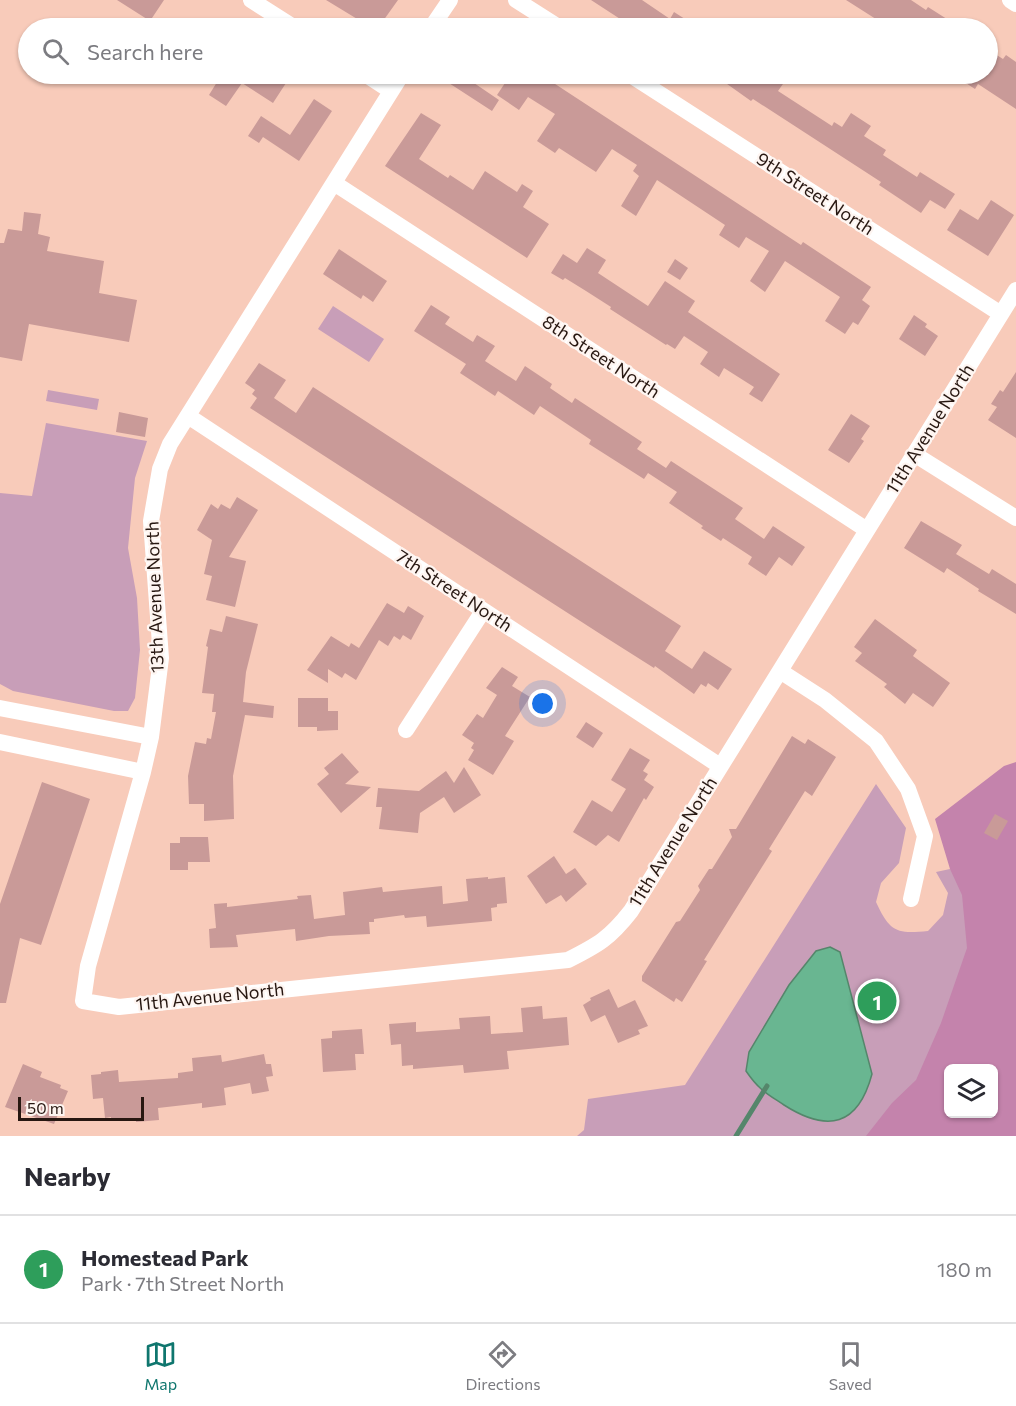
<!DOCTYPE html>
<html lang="en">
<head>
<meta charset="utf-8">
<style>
	:root { --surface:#fff; --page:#f7f7f7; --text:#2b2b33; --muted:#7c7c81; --line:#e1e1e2; --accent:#0f766e }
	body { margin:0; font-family:Commissioner,sans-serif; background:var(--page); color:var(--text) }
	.controls { position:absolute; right:18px; bottom:18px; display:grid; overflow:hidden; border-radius:9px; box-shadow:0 2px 4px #0004 }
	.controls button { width:54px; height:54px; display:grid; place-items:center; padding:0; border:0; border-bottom:2px solid var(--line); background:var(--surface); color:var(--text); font:30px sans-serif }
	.scale { position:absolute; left:18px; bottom:15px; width:126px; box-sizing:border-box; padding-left:6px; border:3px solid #271711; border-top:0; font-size:16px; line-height:21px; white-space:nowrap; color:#271711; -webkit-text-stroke:4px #fef5f1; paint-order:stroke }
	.you { position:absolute; left:543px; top:704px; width:21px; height:21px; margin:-15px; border:4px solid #fff; border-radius:50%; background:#1a73e8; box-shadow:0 0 0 9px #1a73e833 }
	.badge { display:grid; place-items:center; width:39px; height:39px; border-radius:50%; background:var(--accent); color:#fff; font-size:20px; font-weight:700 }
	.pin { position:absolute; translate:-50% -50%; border:3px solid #fff; box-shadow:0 2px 6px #0006 }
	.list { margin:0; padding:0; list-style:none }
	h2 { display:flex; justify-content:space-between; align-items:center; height:78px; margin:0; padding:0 24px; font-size:26px }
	h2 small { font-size:20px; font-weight:400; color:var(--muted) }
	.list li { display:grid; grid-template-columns:39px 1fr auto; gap:18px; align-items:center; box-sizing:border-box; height:108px; padding:0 24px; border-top:2px solid var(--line) }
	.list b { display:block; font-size:22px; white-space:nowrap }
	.list p { margin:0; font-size:20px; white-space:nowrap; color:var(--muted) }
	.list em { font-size:20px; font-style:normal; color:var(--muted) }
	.icon { flex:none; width:33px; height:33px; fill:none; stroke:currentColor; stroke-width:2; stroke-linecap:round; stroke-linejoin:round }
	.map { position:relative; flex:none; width:1016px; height:1136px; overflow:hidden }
	.search { position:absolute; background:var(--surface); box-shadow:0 2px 4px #0004; left:18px; right:18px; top:18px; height:66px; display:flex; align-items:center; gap:15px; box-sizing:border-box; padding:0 21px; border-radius:33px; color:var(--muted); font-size:22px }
	.sheet { height:186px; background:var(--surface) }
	nav { display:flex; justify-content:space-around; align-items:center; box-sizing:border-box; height:84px; border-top:2px solid var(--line); background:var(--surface); font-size:16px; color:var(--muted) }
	nav a { display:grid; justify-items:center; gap:3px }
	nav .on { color:var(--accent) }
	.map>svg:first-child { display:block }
	.green { fill:#c89eb8; fill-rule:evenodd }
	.forest { fill:#c483ac; fill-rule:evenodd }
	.water { fill:#69b691; stroke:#55866b; stroke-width:1.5 }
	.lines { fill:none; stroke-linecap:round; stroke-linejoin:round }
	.stream { stroke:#55866b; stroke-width:5 }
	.building { fill:#c99a98 }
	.street { stroke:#fff; stroke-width:16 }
	.labels { text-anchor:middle; stroke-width:4.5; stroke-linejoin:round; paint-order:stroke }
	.street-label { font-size:18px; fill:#271711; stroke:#fef5f1 }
</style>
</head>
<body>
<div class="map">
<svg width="1016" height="1136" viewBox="0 0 1016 1136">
	<rect width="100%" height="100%" fill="#f8cbba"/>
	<path class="green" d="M 333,306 L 384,339 L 369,362 L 318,329 Z
		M 48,390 L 99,399 L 97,410 L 46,401 Z
		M 46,423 L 147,441 L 135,478 L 128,548 L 137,598 L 140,650 L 135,698 L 128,711 L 114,711 L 13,691 L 0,684 L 0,493 L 32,496 Z
		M 876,784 L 906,828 L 899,863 L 881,883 L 876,902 C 890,932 896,934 928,931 L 943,915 L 948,893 L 936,872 L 950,869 L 1016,888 L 1016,1136 L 577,1136 L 584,1130 L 588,1099 L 685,1085 ZM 948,1068 L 994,1068 L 994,1114 L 948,1114 Z"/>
	<path class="forest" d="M 1016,762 L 1016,1136 L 866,1136 L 892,1103 L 916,1080 L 941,1023 L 967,948 L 962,895 L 950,869 L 935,819 L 1004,766 ZM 948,1068 L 994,1068 L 994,1114 L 948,1114 Z"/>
	<path class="water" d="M 830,947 L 840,952 L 872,1074 C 858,1126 828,1133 784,1105 C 766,1093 759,1090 746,1071 L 749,1052 L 789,985 L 816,951 Z"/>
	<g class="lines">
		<path class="stream" d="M 736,1136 L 767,1086"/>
	</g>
	<path class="building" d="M 117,0 L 164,0 L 150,21 Z
		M 326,0 L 398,0 L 378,28 L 372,28 Z
		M 591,0 L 642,0 L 670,19 L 674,12 L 699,28 L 634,28 Z
		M 846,0 L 911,0 L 926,10 L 928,7 L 961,28 L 890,28 Z
		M 987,49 L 1003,59 L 1006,55 L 1016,62 L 1016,109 L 978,84 L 975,89 L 952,74 L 987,74 Z
		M 222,74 L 270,74 L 286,83 L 273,103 L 242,83 L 226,106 L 209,95 Z
		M 435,74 L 480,74 L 474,83 L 499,100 L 492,111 Z
		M 511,74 L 538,74 L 549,80 L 801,245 L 803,242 L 871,287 L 862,300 L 870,306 L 858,325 L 853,322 L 845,334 L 825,321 L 840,297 L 785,261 L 765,292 L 750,281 L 769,251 L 746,237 L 739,248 L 719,235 L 725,225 L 657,180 L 636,216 L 621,206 L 639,176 L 633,171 L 637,165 L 612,149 L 596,172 L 559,148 L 555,153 L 537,141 L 555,114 L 528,97 L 519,110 L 497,95 Z
		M 713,74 L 753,74 L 763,80 L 767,74 L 790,74 L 778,91 L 832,126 L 834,122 L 842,127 L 851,113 L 871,126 L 864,136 L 886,150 L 883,155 L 917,177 L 920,172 L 955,194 L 945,209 L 930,200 L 921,213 L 879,185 L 881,182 L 753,99 L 751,101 Z
		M 314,99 L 332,111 L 299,161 L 263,137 L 259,143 L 248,136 L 261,116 L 290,135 Z
		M 421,113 L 441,125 L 419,159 L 448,178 L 450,175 L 473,190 L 485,171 L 517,192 L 522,184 L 533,191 L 523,207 L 549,224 L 527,258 L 385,166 Z
		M 991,200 L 1014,215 L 988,256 L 947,230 L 960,209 L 978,220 Z
		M 24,212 L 41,214 L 38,234 L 50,237 L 47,251 L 104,261 L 99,293 L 137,300 L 129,342 L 29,324 L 22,361 L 0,357 L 0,243 L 4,243 L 8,229 L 22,231 Z
		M 587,248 L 606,260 L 598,273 L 648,306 L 665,281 L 695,301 L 688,312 L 780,374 L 762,402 L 749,394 L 754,387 L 724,368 L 719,377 L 700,364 L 708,352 L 684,336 L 675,349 L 667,344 L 666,345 L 610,309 L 611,307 L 586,291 L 565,278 L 563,280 L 551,273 L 563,254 L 577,263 Z
		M 339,249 L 387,281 L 373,302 L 363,295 L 361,299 L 323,274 Z
		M 675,259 L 688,268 L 680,280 L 667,272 Z
		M 431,305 L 450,317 L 445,324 L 473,342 L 477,335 L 495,346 L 485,361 L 516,381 L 525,366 L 552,384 L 550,388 L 572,403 L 575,398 L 642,442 L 637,449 L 666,468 L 671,461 L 743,508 L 735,519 L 764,539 L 773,526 L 805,547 L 792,566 L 779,557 L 766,576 L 748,564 L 752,557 L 723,538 L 721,541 L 701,528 L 703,526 L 669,503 L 677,492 L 648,473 L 644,479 L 589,444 L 591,440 L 540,406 L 534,415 L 498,391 L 495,396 L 460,373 L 466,364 L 414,331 Z
		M 914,315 L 927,324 L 925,327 L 938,336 L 925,356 L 899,339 Z
		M 259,363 L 286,380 L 274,398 L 296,413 L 313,387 L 681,626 L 665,651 L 692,669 L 704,651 L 732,669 L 718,690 L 708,683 L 706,687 L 701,684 L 694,694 L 655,666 L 654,668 L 605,637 L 250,408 L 257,398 L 252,394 L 255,390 L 245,383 Z
		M 1016,372 L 1016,438 L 988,420 L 997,407 L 991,404 L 1000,390 L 1003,392 Z
		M 119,412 L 148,418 L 145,437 L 116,432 Z
		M 851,414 L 870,426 L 861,439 L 864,441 L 849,463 L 828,450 Z
		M 237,497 L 258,510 L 229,557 L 246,561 L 235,607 L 206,600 L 212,576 L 204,574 L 212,540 L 197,530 L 211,504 L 218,509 L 221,504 L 230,509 Z
		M 921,521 L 962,545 L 956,554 L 989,574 L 992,569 L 1016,584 L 1016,614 L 978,591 L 979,589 L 947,568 L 944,573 L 904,548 Z
		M 387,603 L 404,613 L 408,606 L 424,616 L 411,640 L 403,635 L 400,640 L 394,636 L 388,646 L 379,640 L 356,680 L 345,673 L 342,678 L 328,669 L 328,683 L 307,670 L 331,636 L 349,647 L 351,643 L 359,648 Z
		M 226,616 L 258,624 L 246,672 L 243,702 L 274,706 L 273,718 L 245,715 L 233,776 L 234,819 L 204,821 L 204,804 L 189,804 L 188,776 L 195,742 L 206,744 L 207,738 L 211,739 L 216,712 L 212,712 L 214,694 L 202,693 L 208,647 L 206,646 L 210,629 L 222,632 Z
		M 875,619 L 917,650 L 913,656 L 950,683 L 933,707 L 913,693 L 905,704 L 884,687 L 887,684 L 855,661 L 862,653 L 854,647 Z
		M 502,667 L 518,677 L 512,686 L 530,697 L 505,736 L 514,741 L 493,775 L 468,760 L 474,750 L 471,748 L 474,743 L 462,735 L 477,714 L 483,718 L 497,695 L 486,688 Z
		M 298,698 L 328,698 L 328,711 L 338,711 L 338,730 L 317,731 L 317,727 L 298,727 Z
		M 586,722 L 603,733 L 593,748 L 576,737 Z
		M 792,736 L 805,744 L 808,739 L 836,757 L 812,796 L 805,791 L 769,849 L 772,851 L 704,960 L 707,961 L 682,1002 L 676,998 L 674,1002 L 642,981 L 642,976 L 676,922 L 680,921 L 700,890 L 698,886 L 709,869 L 712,869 L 732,837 L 729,829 L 736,829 Z
		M 630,748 L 650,760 L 643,771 L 648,774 L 644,780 L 654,787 L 646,800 L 644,798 L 619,842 L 608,835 L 596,846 L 573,832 L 592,800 L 612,812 L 626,789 L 611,780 Z
		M 342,753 L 359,772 L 345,784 L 371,787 L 341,813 L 317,784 L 329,774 L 324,768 Z
		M 464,767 L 481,795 L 454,813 L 444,797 L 420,813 L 418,833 L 379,829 L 382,807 L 376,807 L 378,788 L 419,791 L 446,771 L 454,783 Z
		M 42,782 L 90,799 L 41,945 L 20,938 L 6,1003 L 0,1003 L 0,904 Z
		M 995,814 L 1008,821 L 997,840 L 984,833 Z
		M 180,837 L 208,837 L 210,862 L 188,862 L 188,870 L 170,870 L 170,843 L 180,843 Z
		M 554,856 L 566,874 L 575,868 L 587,884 L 566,902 L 561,895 L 546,904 L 527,876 Z
		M 488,877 L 488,879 L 505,877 L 507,903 L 497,904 L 497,907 L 491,908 L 492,921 L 427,927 L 426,916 L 405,918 L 404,915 L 374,919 L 374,922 L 369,922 L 370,934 L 329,936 L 296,941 L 295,929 L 236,935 L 238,947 L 210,948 L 209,929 L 216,928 L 214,904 L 227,903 L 227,907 L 298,899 L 297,896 L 311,895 L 314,919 L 345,915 L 343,892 L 382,887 L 383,892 L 442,886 L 443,904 L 468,901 L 466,879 Z
		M 609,989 L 618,1008 L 635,1000 L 648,1026 L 638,1030 L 640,1034 L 618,1043 L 605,1015 L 591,1022 L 583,1005 L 591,1000 L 590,998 Z
		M 542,1006 L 543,1019 L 567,1017 L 569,1045 L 507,1051 L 509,1069 L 464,1073 L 463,1065 L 413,1069 L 413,1065 L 402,1066 L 401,1044 L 391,1045 L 389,1024 L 416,1022 L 416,1032 L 460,1029 L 459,1018 L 490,1016 L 491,1034 L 523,1032 L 521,1008 Z
		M 362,1029 L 364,1054 L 355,1054 L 356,1070 L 323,1072 L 321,1039 L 332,1038 L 332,1031 Z
		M 264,1054 L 266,1064 L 271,1064 L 273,1076 L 266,1077 L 269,1091 L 252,1094 L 250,1083 L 224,1088 L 226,1105 L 202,1108 L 202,1103 L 158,1108 L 159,1120 L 136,1122 L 136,1119 L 111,1121 L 111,1117 L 105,1118 L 103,1098 L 93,1099 L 91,1075 L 101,1074 L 101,1072 L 118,1070 L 119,1082 L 178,1078 L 178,1073 L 193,1071 L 192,1058 L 221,1055 L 222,1062 Z
		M 23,1064 L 42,1072 L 40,1077 L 61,1085 L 60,1088 L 68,1091 L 54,1124 L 5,1107 Z"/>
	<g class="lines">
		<path class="street" d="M 251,0 L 295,28
			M 516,0 L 560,28
			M 1010,0 L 1016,4
			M 431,28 L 450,0
			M 365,74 L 391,91
			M 402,74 L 170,444 L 160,469 L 151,521 L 161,658 L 151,737 L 143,772 L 88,966 L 83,1001 L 119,1007 L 568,960 C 598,945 610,938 631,911 L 1016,290
			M 629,74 L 1001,314
			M 334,183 L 867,530
			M 188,416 L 720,766
			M 914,454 L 1016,518
			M 780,671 L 825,700 L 876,741 L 908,789 L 925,836 L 911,899
			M 0,708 L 151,737
			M 406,730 L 483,611
			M 0,742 L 143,772"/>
	</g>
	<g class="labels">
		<g class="street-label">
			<text transform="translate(815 194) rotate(33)" y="6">9th Street North</text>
			<text transform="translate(601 357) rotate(33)" y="6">8th Street North</text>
			<text transform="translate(930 429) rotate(-58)" y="6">11th Avenue North</text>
			<text transform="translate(454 591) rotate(33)" y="6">7th Street North</text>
			<text transform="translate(155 597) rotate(-92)" y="6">13th Avenue North</text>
			<text transform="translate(673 842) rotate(-58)" y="6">11th Avenue North</text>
			<text transform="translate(210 997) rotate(-6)" y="6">11th Avenue North</text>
		</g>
	</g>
</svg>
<div class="controls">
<button><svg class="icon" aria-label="layers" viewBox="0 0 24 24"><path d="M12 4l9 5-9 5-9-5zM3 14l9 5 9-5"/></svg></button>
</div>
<div class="scale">50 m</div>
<div class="you"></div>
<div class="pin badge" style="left:877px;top:1001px;background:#2e9e5b">1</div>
<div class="search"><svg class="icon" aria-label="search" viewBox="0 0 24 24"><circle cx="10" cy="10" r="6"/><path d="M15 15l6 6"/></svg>Search here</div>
</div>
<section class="sheet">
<h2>Nearby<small></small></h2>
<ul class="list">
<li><span class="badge" style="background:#2e9e5b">1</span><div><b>Homestead Park</b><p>Park · 7th Street North</p></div><em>180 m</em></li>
</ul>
</section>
<nav>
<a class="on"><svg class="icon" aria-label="map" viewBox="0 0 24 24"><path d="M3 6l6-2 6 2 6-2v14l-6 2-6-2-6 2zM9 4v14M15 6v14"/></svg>Map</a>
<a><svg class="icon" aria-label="directions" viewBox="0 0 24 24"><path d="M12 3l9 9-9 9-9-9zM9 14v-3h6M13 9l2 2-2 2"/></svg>Directions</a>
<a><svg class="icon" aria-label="saved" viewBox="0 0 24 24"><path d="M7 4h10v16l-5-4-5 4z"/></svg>Saved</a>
</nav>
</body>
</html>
